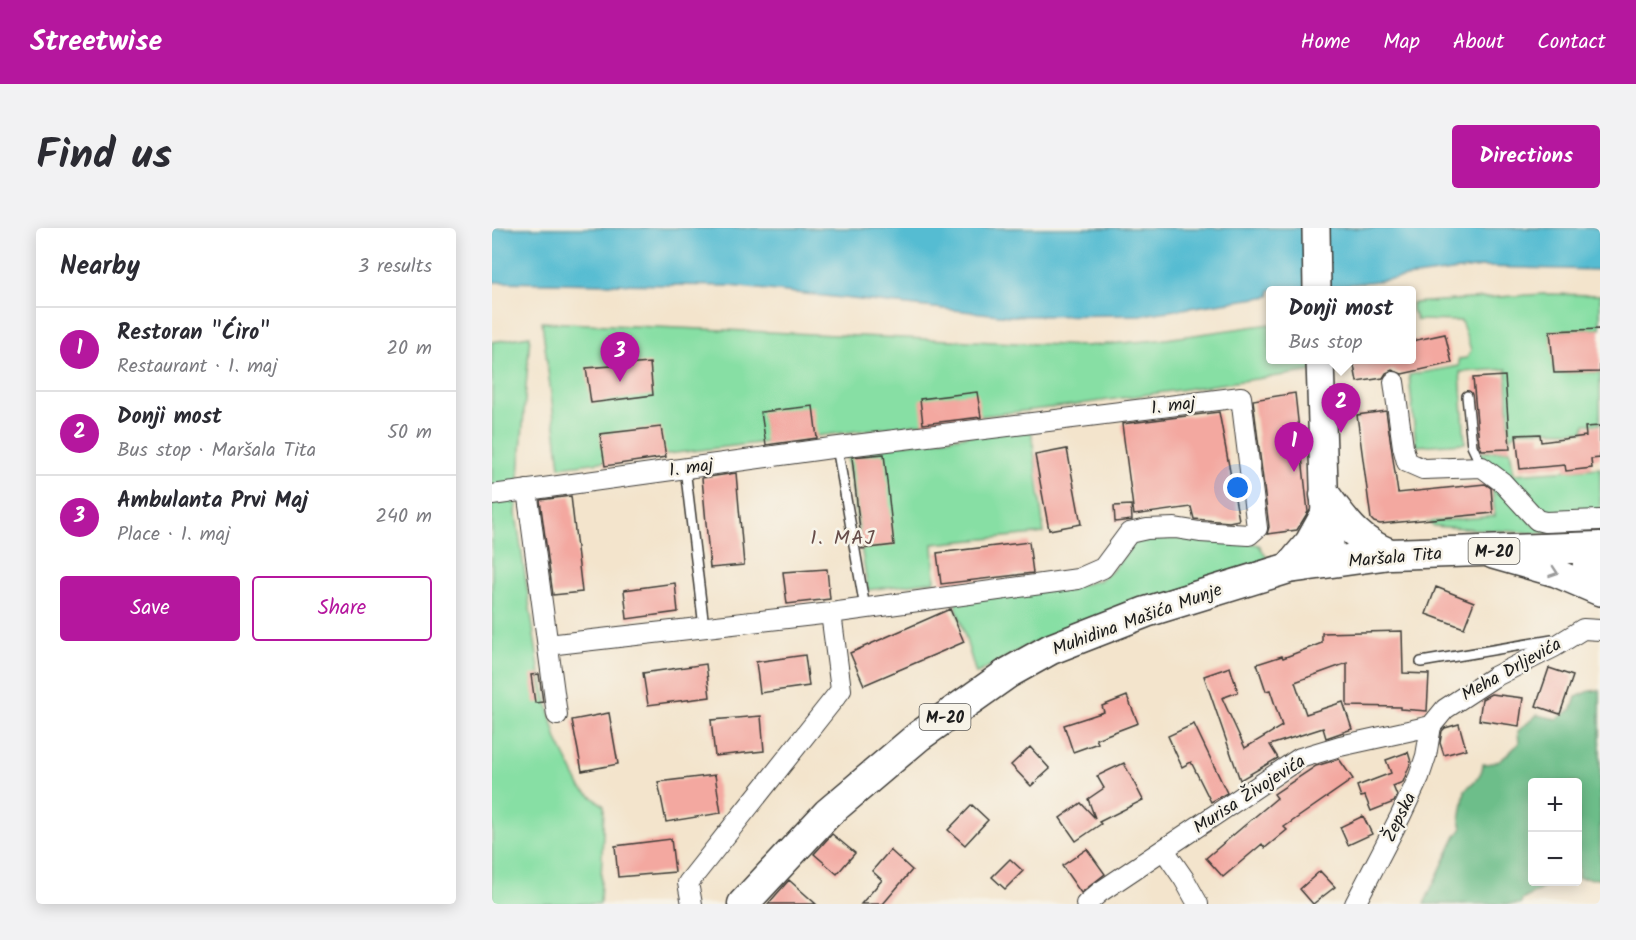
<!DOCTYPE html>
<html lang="en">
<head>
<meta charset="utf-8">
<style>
	:root { --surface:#fff; --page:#f2f2f3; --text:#2b2b33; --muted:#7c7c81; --line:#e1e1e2; --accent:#b5179e }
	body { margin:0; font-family:Kalam,sans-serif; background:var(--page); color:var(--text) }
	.controls { position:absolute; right:18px; bottom:18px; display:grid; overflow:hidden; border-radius:6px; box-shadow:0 3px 15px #0003 }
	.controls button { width:54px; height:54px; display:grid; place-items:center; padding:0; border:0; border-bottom:2px solid var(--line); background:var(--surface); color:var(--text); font:30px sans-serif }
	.you { position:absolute; left:746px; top:260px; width:21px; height:21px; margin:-15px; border:4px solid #fff; border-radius:50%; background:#1a73e8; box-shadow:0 0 0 9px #1a73e833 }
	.badge { display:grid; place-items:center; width:39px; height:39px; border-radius:50%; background:var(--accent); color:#fff; font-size:20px; font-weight:700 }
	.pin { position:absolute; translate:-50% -50px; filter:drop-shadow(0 2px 3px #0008) }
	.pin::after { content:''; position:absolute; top:32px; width:21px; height:18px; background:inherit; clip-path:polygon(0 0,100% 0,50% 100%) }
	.popup { position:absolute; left:774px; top:58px; width:150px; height:78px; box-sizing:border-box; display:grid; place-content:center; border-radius:6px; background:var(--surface); filter:drop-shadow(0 2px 4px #0005); font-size:20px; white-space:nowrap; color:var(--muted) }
	.popup b { font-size:22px; color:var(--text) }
	.popup::after { content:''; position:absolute; left:50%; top:100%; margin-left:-12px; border:12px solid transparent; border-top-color:var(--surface) }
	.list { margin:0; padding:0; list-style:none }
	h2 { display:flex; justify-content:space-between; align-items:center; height:78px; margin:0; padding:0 24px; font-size:26px }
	h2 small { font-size:20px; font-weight:400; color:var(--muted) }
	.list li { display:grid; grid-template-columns:39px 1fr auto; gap:18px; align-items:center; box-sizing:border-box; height:84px; padding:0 24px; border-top:2px solid var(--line) }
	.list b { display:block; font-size:22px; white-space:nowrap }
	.list p { margin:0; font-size:20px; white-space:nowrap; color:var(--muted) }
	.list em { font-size:20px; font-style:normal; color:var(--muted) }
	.actions { display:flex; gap:12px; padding:18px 24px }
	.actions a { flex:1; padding:14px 0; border:2px solid var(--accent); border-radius:6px; text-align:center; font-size:21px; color:var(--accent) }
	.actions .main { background:var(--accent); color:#fff }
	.map { position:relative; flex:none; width:1108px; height:676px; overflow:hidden; border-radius:6px }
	header { display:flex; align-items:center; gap:36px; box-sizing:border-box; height:84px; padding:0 30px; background:var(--accent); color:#fff }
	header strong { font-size:28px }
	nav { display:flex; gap:33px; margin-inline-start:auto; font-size:21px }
	.intro { display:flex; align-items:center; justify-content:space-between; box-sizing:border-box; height:144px; padding:0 36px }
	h1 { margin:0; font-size:42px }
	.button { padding:15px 27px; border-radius:6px; background:var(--accent); color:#fff; font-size:21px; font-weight:700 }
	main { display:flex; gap:36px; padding:0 36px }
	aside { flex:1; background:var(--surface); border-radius:6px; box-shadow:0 3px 15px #0003 }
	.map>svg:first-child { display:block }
	.green { fill:#87dfa4; stroke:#527e60; stroke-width:1.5 }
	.forest { fill:#6dbe8a; stroke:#446d53; stroke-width:1.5 }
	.water { fill:#55bcd2; stroke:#386c77; stroke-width:1.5 }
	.building { fill:#f3a8a0 }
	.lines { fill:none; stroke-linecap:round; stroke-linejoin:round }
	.service-casing { stroke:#3c3a36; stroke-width:12 }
	.minor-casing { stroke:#3c3a36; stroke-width:22 }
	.secondary-casing { stroke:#3c3a36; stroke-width:30 }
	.primary-casing { stroke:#3c3a36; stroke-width:33 }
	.service { stroke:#fff; stroke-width:9 }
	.minor { stroke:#fff; stroke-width:20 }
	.secondary { stroke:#fff; stroke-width:27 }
	.primary { stroke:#fff; stroke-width:30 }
	.oneway { stroke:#999 }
	.labels { text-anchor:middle; stroke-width:5; stroke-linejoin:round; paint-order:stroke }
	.shield { fill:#f7f3e8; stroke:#5e5c59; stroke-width:1.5 }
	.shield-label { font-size:16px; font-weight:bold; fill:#1c1c1c }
	.street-label { font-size:18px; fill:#1c1c1c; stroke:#f7f3e8 }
	.neighbourhood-label { font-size:20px; letter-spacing:1.5px; fill:#674d4a; stroke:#f7f3e8 }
</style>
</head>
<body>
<header>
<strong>Streetwise</strong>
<nav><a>Home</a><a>Map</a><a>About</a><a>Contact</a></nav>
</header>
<div class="intro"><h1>Find us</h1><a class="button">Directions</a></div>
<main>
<aside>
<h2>Nearby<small>3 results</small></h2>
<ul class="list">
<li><span class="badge">1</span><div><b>Restoran &quot;Ćiro&quot;</b><p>Restaurant · 1. maj</p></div><em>20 m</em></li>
<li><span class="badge">2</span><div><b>Donji most</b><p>Bus stop · Maršala Tita</p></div><em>50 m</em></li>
<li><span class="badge">3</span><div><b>Ambulanta Prvi Maj</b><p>Place · 1. maj</p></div><em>240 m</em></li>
</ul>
<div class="actions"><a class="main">Save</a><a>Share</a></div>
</aside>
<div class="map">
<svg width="1108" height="676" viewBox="0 0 1108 676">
	<rect width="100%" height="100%" fill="#f7f3e8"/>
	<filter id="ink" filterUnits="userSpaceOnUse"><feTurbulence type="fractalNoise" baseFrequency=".0167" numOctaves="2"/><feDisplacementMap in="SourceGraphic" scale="12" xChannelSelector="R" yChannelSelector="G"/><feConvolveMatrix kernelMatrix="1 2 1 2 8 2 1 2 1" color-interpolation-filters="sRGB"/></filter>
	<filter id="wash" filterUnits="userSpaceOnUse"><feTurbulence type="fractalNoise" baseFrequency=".008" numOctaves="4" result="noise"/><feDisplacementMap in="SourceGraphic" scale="24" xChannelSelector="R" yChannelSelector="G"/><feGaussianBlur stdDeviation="1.35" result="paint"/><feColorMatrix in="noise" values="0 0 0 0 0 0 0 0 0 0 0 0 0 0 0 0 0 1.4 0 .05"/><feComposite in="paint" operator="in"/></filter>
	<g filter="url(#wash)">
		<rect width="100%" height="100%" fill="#f3e4cc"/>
		<path class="green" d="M 1052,66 L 1108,67 L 1108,101 L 1058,103 L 1063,145 L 1108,144 L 1108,196 L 1093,196 L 1092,203 L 1028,202 L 1017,211 L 1015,141 L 968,144 L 973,215 L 924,218 L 917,147 L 967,138 L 967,131 L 975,130 L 979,122 L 969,93 L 925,92 L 920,82 L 920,75 Z
			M 50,94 L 592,118 L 667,112 L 778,96 L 778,132 L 819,132 L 820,143 L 581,177 L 68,239 Z
			M 38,108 L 24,286 L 48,447 L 65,512 L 89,560 L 112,578 L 108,676 L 0,676 L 0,114 Z
			M 539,199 L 552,305 L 441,316 L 443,353 L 376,362 L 354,224 Z
			M 1018,222 L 1022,246 L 1108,240 L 1108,284 L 1049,287 L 988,231 L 985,225 Z
			M 999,248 L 1042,298 L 1108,298 L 1108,306 L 1043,305 L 941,298 L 936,294 L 1003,288 Z
			M 658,307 L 746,312 L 767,317 L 777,333 L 537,417 L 484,446 L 463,374 L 593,356 L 607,352 L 619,344 L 643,314 Z"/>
		<path class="forest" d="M 1108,462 L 1108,651 L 1086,650 L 1086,554 L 1040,554 L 1040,654 L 1062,654 L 1030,672 L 1029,676 L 932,676 L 963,610 L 970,600 L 968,592 L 973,562 C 982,554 990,548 991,536 C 1009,536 1015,527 1027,515 L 1026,503 L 1045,487 L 1065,491 L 1080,481 L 1084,469 L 1098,463 Z"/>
		<path class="water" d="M 0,0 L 1108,0 L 1108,42 L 990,39 L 817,62 L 778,62 L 778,68 L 650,87 L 517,88 L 239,58 L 0,54 Z"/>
		<g id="blocks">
			<path class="building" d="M 1108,101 L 1108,144 L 1062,145 L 1058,103 Z
				M 953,106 L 960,135 L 910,146 L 900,142 L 894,145 L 891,150 L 865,154 L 861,132 L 920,132 L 920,113 Z
				M 158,135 L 161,167 L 99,175 L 94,140 Z
				M 1013,148 L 1018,221 L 990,222 L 987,216 L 981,150 Z
				M 485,164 L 489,189 L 431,196 L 428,171 Z
				M 803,165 L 816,284 L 805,302 L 775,306 L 777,299 L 761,172 Z
				M 321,178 L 325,210 L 274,217 L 269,184 Z
				M 894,183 L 906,265 L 993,256 L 999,260 L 1001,285 L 888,296 L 882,294 L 879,291 L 865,187 Z
				M 727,184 L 747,292 L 737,294 L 702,291 L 699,279 L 642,287 L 630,196 Z
				M 1108,198 L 1108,230 L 1099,231 L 1100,240 L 1074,243 L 1073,237 L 1028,241 L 1024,207 L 1048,206 L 1049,214 L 1094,208 L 1093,199 Z
				M 169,199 L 174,229 L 113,238 L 108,206 Z
				M 575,221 L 589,296 L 557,302 L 543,227 Z
				M 392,226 L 402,317 L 370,321 L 360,229 Z
				M 244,245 L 252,337 L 218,340 L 210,250 Z
				M 79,268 L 90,364 L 61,367 L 48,272 Z
				M 639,277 L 640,292 L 623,294 L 622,278 Z
				M 537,314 L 541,345 L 449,356 L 445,325 Z
				M 335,341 L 338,371 L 295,376 L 291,344 Z
				M 183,355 L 186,384 L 135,391 L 132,362 Z
				M 944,359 L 982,374 L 972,400 L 934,386 Z
				M 458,381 L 472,414 L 372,457 L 358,425 Z
				M 910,403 L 911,445 L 937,446 L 935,483 L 908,481 L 908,479 L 855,478 L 855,435 L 803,454 L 814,486 L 851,474 L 860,501 L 834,510 L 831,500 L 778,517 L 786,530 L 748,552 L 712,448 L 738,439 L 746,464 L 730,470 L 753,520 L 790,498 L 778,462 L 774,463 L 765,436 L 790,428 L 791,430 L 830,415 L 830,405 Z
				M 313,427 L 317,458 L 268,465 L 264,434 Z
				M 214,436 L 218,469 L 156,477 L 151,445 Z
				M 1057,440 L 1081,448 L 1068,486 L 1044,478 Z
				M 47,446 L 51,474 L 43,475 L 39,447 Z
				M 999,466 L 1031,470 L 1027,498 L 987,492 L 990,471 Z
				M 635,468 L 646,495 L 604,511 L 606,515 L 581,524 L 572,497 L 612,484 L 610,478 Z
				M 117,485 L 126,536 L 90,543 L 80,492 Z
				M 269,488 L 272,523 L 223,528 L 219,492 Z
				M 702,496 L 735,565 L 719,574 L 699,534 L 690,539 L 676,508 Z
				M 967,496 L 974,521 L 952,527 L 948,515 L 950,503 L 953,500 Z
				M 538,519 L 558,541 L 539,558 L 519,537 Z
				M 916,524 L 919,534 L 911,554 L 901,558 L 905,568 L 902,574 L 879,583 L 873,568 L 869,569 L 865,558 L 899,545 L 894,532 Z
				M 847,531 L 861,551 L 792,599 L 795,602 L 773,620 L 770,616 L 731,649 L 714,630 L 785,570 L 782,566 L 824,538 Z
				M 632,535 L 651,572 L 607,594 L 609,596 L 584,613 L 568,590 L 589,575 L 603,590 L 596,571 L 612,560 L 605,548 Z
				M 223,547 L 229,585 L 174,594 L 166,554 Z
				M 480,577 L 496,592 L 473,617 L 456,602 Z
				M 871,588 L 880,606 L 856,617 L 848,599 Z
				M 340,606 L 363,625 L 345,646 L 322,626 Z
				M 179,611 L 183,644 L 126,649 L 123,618 Z
				M 595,621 L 613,646 L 589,665 L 570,638 Z
				M 398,622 L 420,642 L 391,676 L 369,676 L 390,652 L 380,643 Z
				M 518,631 L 531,643 L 513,661 L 500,649 Z
				M 828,643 L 843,659 L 821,676 L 808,661 Z
				M 297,652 L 324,676 L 276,676 Z"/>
		</g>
	</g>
	<g filter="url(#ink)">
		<use href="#blocks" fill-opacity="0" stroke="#3c3a36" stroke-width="1.5"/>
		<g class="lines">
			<g class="service-casing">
				<path id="service" d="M 975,168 L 980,218 L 990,239
					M 345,219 L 373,380
					M 193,240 L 212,399
					M 929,434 L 1060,412"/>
			</g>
			<g class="minor-casing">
				<path id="minor" d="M 902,154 L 911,219 L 915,234 L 931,241 L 990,239 L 1010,254 L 1045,292 L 1053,294 L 1108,292
					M 35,262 L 65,487
					M 0,267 L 339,220 L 749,169 L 765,300 L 757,307 L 708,304 L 683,300 L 655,301 L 637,305 L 611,340 L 586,351 L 339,385 L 56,417
					M 672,622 L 692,651 L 706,676
					M 200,676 L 196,655 L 349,462 L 339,385
					M 594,676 L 608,664 L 808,530 L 848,518 L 939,498
					M 863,676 L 908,589 L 927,549 L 934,528 L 939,498 L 953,481 L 1002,449 L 1062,419 L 1091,401 L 1108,402"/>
			</g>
			<g class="secondary-casing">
				<path id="secondary" d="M 824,0 L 825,62
					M 828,132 L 833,288 L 841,334
					M 1001,327 L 1064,345 L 1108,364"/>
			</g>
			<g class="primary-casing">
				<path id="primary" d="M 833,267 C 853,294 866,314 898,326
					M 1107,319 C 1090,333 1094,345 1108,360
					M 797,340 L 818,315 L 833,288
					M 251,676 L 336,585 L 427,508 L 516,445 L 559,421 L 654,384 L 797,340 L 898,326 L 1108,319"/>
			</g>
			<use href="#service" class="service"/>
			<use href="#minor" class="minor"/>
			<use href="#secondary" class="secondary"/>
			<use href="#primary" class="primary"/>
		</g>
		<defs><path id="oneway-chevron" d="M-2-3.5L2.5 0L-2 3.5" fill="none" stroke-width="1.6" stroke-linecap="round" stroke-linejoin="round" transform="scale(1.5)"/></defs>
		<use class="oneway" href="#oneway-chevron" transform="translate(1062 344) rotate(19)"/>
	</g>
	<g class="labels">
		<g class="shield">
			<rect x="976.5" y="310" width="51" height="26" rx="4.5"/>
			<rect x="427.5" y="476" width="51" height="26" rx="4.5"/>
		</g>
		<g class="shield-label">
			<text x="1002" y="329">M-20</text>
			<text x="453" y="495">M-20</text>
		</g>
		<g class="street-label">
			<text transform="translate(681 177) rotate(-7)" y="6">1. maj</text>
			<text transform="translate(199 239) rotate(-8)" y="6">1. maj</text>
			<text transform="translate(903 329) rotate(-5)" y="6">Maršala Tita</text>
			<text transform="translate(645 391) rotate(-20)" y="6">Muhidina Mašića Munje</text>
			<text transform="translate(1019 441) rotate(-29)" y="6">Meha Drljevića</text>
			<text transform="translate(757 566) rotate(-33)" y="6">Murisa Živojevića</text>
			<text transform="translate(907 589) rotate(-64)" y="6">Žepska</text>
		</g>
		<g class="neighbourhood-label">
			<text x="351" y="316">1. MAJ</text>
		</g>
	</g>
</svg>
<div class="controls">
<button>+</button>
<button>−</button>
</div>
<div class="you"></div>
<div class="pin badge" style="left:802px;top:244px">1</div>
<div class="pin badge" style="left:849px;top:205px">2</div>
<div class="popup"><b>Donji most</b>Bus stop</div>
<div class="pin badge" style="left:128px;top:154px">3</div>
</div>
</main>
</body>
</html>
